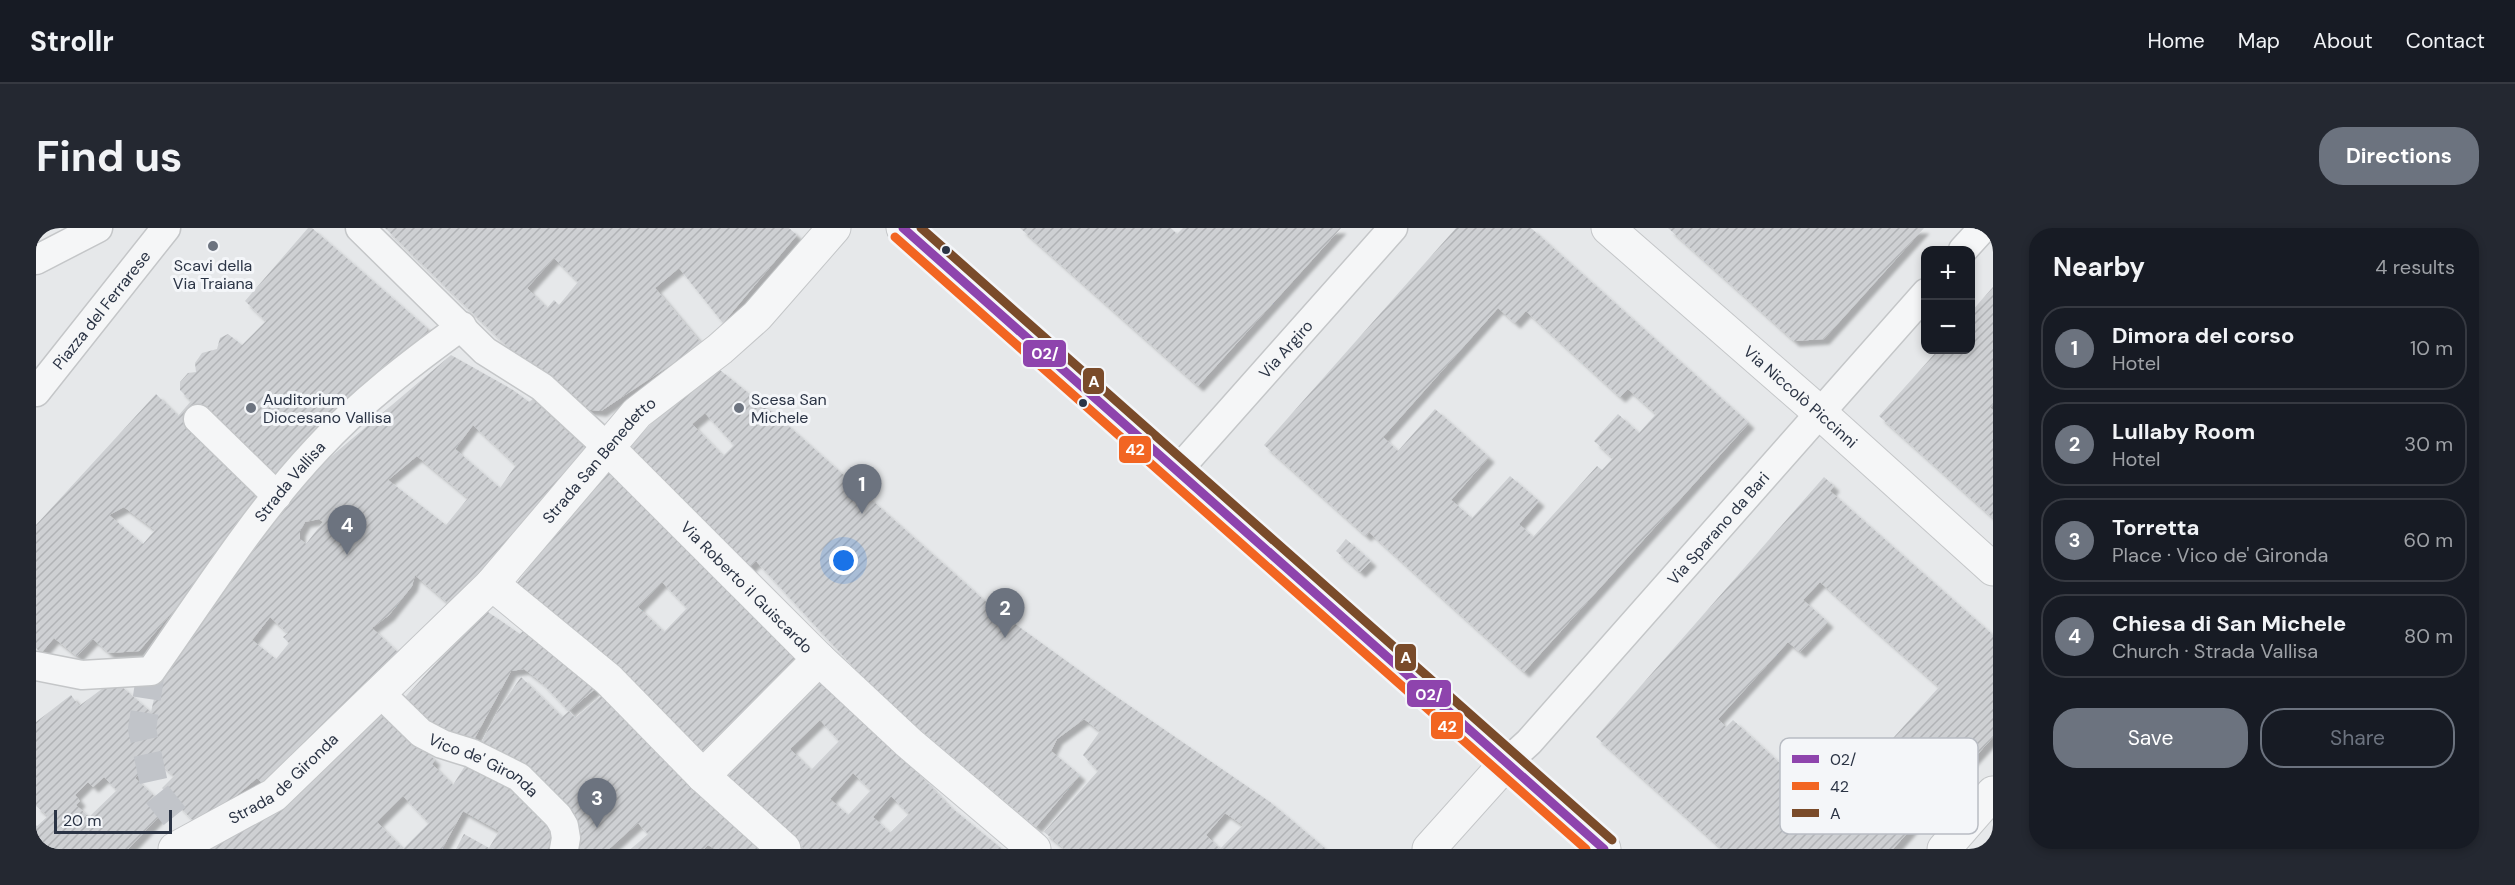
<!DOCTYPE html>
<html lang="en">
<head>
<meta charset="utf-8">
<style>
	:root { --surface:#171b24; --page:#242831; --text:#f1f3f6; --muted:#9ea1a6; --line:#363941; --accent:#6c737f }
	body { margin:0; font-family:"DM Sans",sans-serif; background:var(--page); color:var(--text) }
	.controls { position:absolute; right:18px; top:18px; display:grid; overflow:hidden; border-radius:12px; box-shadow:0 3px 9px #0003 }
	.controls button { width:54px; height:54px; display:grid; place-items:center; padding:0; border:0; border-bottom:2px solid var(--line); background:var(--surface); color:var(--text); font:30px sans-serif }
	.scale { position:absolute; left:18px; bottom:15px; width:118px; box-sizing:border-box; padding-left:6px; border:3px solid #2b3445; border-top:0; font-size:16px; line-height:21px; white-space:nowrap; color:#2b3445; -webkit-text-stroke:4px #f4f6f9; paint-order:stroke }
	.you { position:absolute; left:808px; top:333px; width:21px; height:21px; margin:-15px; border:4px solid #fff; border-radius:50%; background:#1a73e8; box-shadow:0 0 0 9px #1a73e833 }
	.badge { display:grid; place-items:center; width:39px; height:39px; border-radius:50%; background:var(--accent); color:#fff; font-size:20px; font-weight:700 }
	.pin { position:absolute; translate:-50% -50px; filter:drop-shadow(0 2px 3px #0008) }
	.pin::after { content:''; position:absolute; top:32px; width:21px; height:18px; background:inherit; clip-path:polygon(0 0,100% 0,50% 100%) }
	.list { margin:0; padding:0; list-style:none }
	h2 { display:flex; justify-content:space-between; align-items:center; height:78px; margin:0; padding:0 24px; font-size:26px }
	h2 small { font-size:20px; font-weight:400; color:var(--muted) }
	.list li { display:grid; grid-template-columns:39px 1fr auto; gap:18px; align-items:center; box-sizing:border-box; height:84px; margin:0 12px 12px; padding:0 12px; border:2px solid var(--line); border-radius:24px }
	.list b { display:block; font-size:22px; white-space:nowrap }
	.list p { margin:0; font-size:20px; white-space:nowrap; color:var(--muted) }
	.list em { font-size:20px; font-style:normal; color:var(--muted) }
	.actions { display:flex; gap:12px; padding:18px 24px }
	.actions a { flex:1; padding:14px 0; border:2px solid var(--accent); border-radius:24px; text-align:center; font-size:21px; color:var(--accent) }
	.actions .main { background:var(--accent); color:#fff }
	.map { position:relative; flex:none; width:1957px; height:621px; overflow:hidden; border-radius:24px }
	header { display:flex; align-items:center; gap:36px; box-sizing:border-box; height:84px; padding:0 30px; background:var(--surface); border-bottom:2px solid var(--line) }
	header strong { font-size:28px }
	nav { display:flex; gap:33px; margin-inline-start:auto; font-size:21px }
	.intro { display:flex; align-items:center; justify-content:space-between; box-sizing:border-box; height:144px; padding:0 36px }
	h1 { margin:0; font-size:42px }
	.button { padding:15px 27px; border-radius:24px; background:var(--accent); color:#fff; font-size:21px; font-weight:700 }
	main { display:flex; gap:36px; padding:0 36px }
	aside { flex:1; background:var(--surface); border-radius:24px; box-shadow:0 3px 9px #0003 }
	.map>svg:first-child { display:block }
	.building { fill:url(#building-hatch); fill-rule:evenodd; filter:url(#shadow) }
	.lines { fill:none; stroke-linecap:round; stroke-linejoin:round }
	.pedestrian-tunnel { stroke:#c1c4c9; stroke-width:28; stroke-dasharray:28 14; stroke-linecap:butt }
	.pedestrian-casing { stroke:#c4c6c8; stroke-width:31 }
	.minor-casing { stroke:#c4c6c8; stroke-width:35 }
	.tertiary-casing { stroke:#c4c6c8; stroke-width:35 }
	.pedestrian { stroke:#f5f6f7; stroke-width:28 }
	.minor { stroke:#f5f6f7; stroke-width:33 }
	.tertiary { stroke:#f5f6f7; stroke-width:33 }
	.bus-1-casing { stroke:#f4f6f9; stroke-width:14 }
	.bus-2-casing { stroke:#f4f6f9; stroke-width:14 }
	.bus-3-casing { stroke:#f4f6f9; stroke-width:14 }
	.bus-1 { stroke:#8e44ad; stroke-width:9 }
	.bus-2 { stroke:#f26522; stroke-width:9 }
	.bus-3 { stroke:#7a4b2a; stroke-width:9 }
	.poi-dot { fill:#6c737f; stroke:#f4f6f9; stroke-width:2 }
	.bus-dot { fill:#2b3445; stroke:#f4f6f9; stroke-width:2 }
	.labels { text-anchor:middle; stroke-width:6; stroke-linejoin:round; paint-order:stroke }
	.poi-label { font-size:16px; fill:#2b3445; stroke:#f4f6f9; text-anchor:start }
	.street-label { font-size:16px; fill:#2b3445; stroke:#f4f6f9 }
	.key { fill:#f4f6f9; stroke:#b8bcc3; stroke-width:1.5 }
	.key-label { font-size:16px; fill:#2b3445 }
	.line-badge { stroke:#f4f6f9; stroke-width:2 }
	.badge-label { font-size:16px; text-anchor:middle; font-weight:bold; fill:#fff }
</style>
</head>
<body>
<header>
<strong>Strollr</strong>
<nav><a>Home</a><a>Map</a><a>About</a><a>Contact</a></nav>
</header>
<div class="intro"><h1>Find us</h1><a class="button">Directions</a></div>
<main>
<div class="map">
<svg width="1957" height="621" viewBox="0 0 1957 621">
	<defs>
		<pattern id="building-hatch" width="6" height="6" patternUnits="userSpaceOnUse" patternTransform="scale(1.5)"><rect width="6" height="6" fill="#ced0d3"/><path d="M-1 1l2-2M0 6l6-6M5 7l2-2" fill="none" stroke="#b1b3b6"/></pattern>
		<filter id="shadow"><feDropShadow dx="5.5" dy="5.5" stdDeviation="1.5" flood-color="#0004"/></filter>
	</defs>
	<rect width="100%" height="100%" fill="#e6e8ea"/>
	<path class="building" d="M 272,0 L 276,0 L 391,100 L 391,105 L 350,136 L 284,196 L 233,252 L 228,270 L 145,374 L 103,423 L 73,425 L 57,411 L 41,428 L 18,410 L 5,425 L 0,420 L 0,297 L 120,166 L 142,188 L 155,173 L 144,162 L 144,154 L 152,145 L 160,144 L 159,135 L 166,125 L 181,121 L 184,110 L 192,106 L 206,117 L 230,93 L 209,73 ZM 88,279 L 119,302 L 107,316 L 73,287 Z
		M 349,0 L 753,0 L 761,7 L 687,95 L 643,40 L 619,60 L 666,116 L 565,183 L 546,181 L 514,148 L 477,124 ZM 518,30 L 542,54 L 523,77 L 518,72 L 511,80 L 491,60 Z
		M 984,0 L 1135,0 L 1141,6 L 1147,0 L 1305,0 L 1162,158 Z
		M 1420,0 L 1495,0 L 1713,195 L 1488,444 L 1333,304 L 1330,308 L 1228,217 ZM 1462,80 L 1479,95 L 1490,83 L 1584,169 L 1592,161 L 1620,186 L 1603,205 L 1582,186 L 1558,213 L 1577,230 L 1566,242 L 1561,238 L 1497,309 L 1483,296 L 1503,273 L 1474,248 L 1436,290 L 1415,272 L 1453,229 L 1399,181 L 1362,223 L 1347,209 Z
		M 1632,0 L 1888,0 L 1788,111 L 1758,113 Z
		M 1957,59 L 1957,176 L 1954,180 L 1957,182 L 1957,290 L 1843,188 L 1902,122 L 1935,122 L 1935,84 Z
		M 415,127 L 477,162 L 493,174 L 501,168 L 559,219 L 419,381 L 379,347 L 376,358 L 353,387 L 336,400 L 368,430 L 230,559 L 221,550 L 163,599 L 126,560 L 138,548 L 118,530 L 99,550 L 131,580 L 92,621 L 0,621 L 0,599 L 12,588 L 0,578 L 0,494 L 35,467 L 43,478 L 78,452 L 115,484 L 121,457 L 135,431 L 229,306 L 265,254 ZM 437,197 L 480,237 L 464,260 L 419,221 ZM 381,228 L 432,270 L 410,297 L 352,252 ZM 283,291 L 287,294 L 270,316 L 264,311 L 264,303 L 269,294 ZM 234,389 L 252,405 L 247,409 L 253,415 L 240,431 L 216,412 ZM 68,549 L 81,562 L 53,589 L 40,577 L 44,573 L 39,567 L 52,554 L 57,559 Z
		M 684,142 L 747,193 L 957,380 L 1072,463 L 1234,574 L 1290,621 L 1029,621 L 1008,604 L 1062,543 L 1047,527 L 1064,503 L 1048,491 L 1021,511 L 1015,523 L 1044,547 L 1000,599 L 842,466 L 720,333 L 712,341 L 590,222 L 623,188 ZM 669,185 L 698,217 L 687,228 L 656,196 ZM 1189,585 L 1207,597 L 1184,621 L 1170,607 Z
		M 577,240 L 768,431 L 673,529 L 564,423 L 481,355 L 534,286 ZM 626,354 L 651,380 L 628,404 L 602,379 Z
		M 1788,249 L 1798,258 L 1794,263 L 1957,407 L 1957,509 L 1857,621 L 1686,621 L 1560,509 ZM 1784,354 L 1903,459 L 1841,528 L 1828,516 L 1817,529 L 1822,534 L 1797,561 L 1812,575 L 1788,601 L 1758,574 L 1783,546 L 1760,524 L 1747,538 L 1697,492 L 1690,499 L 1682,491 L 1752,414 L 1764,424 L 1792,394 L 1767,372 Z
		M 1310,311 L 1335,333 L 1324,344 L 1300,323 Z
		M 446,384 L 452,384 L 484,406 L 488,402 L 560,460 L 533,483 L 504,453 L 488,441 L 475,443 L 436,515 L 389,496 L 364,475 Z
		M 485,449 L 526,489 L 533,483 L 539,490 L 567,466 L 726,621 L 679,621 L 672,617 L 668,621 L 595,621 L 612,606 L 602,595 L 573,621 L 537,621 L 533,616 L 552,597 L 545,602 L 521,574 L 445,515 L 461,484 Z
		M 781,449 L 863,525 L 912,577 L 966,621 L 769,621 L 742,601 L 684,546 ZM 784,492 L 803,513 L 775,542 L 754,521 ZM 817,545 L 835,562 L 812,587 L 794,571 ZM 855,568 L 873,586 L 854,605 L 837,589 Z
		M 346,480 L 399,532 L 396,536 L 417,557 L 432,533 L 491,565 L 522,607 L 511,621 L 420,621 L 428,606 L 453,620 L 463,603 L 427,583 L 406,621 L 171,621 ZM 367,568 L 393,595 L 367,621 L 341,594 Z"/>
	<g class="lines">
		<path class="pedestrian-tunnel" d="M 115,443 L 106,501 L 120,565 L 157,611"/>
		<g class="pedestrian-casing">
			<g id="pedestrian">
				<path d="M 324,0 L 449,123 L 506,159 L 571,219"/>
				<path d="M 1927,22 L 1947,0"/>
				<path d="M 0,32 L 62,0"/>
				<path id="s1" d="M 0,164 L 130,0"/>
				<path d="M 162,191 L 241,268"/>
				<path id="s2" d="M 1142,242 L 1357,0"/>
				<path id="s3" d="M 0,438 L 46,447 L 115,443 C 168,368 218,288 281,221 C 324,174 375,135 426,98"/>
				<path id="s4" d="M 344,465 L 385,505 L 406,516 L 435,525 L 483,549 L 522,588 L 528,598 L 530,610 L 528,621"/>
				<path id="s5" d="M 1471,534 L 1493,514 L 1890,65"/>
			</g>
		</g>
		<g class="minor-casing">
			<g id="minor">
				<path id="s6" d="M 1572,0 L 1783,184 L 1957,341"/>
				<path id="s7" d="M 571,219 L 783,431 L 873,515 L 998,621"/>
				<path d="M 456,356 L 572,451 L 667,548 L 748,621"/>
				<path d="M 667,548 L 783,431"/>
				<path id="s8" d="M 139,621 L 238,567 L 456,356 L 601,185 L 684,121 L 721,88 L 798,0"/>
				<path d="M 1393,621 L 1471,534"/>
				<path d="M 1908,621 L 1957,565"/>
			</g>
		</g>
		<g class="tertiary-casing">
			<path id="tertiary" d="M 867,0 L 1568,621"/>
		</g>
		<use href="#pedestrian" class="pedestrian"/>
		<use href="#minor" class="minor"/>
		<use href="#tertiary" class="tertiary"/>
		<g class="bus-1-casing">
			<path id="bus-1" d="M 867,0 L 1568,621"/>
		</g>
		<g class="bus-2-casing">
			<path id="bus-2" d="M 859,9 L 1550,621"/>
		</g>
		<g class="bus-3-casing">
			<path id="bus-3" d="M 885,0 L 1576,612"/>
		</g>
		<use href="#bus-1" class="bus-1"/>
		<use href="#bus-2" class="bus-2"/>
		<use href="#bus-3" class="bus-3"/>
	</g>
	<g class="poi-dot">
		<circle cx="177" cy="18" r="6"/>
		<circle cx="215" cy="180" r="6"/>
		<circle cx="703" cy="180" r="6"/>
	</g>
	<g class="bus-dot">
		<circle cx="910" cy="22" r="5"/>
		<circle cx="1047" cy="175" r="5"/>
	</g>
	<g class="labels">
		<g class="poi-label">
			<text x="177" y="43" text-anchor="middle">Scavi della<tspan x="177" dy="18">Via Traiana</tspan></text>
			<text x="227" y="177">Auditorium<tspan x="227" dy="18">Diocesano Vallisa</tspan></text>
			<text x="715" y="177">Scesa San<tspan x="715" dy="18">Michele</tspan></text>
		</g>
		<g class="street-label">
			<text dy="6" stroke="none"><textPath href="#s1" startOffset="105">Piazza del Ferrarese</textPath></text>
			<text dy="6" stroke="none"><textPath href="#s2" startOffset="162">Via Argiro</textPath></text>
			<text dy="6" stroke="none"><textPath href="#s6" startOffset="256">Via Niccolò Piccinni</textPath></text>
			<text dy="6" stroke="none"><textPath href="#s8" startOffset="580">Strada San Benedetto</textPath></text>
			<text dy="6" stroke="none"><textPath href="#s3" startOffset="351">Strada Vallisa</textPath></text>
			<text dy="6" stroke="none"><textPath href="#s5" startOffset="315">Via Sparano da Bari</textPath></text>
			<text dy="6" stroke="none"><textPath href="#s7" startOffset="198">Via Roberto il Guiscardo</textPath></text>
			<text dy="6" stroke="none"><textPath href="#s4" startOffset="128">Vico de' Gironda</textPath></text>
			<text dy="6" stroke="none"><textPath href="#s8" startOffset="130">Strada de Gironda</textPath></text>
		</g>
	</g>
	<rect x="1744" y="510" width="198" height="96" rx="9" class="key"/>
	<rect x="1756" y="527" width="27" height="8" fill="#8e44ad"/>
	<rect x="1756" y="554" width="27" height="8" fill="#f26522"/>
	<rect x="1756" y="581" width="27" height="8" fill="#7a4b2a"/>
	<g class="key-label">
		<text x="1794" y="537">02/</text>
		<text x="1794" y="564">42</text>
		<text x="1794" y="591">A</text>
	</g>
	<g class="line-badge">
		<rect x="986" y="111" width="45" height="29" rx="6" fill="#8e44ad"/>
		<rect x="1046" y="139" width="23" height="28" rx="6" fill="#7a4b2a"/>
		<rect x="1082" y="207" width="34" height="29" rx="6" fill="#f26522"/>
		<rect x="1358" y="415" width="23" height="29" rx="6" fill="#7a4b2a"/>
		<rect x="1370" y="451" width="46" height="29" rx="6" fill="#8e44ad"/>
		<rect x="1394" y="483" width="34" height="29" rx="6" fill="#f26522"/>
	</g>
	<g class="badge-label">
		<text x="1009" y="131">02/</text>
		<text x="1058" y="159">A</text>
		<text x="1099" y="227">42</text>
		<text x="1370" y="435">A</text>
		<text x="1393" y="472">02/</text>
		<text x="1411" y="504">42</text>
	</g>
</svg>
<div class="controls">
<button>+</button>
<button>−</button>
</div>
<div class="scale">20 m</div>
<div class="you"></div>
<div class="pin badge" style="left:826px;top:286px">1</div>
<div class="pin badge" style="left:969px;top:410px">2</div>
<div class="pin badge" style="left:561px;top:600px">3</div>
<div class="pin badge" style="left:311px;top:327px">4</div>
</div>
<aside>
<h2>Nearby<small>4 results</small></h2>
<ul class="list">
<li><span class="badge">1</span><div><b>Dimora del corso</b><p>Hotel</p></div><em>10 m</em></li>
<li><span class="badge">2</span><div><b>Lullaby Room</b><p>Hotel</p></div><em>30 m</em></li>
<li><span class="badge">3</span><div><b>Torretta</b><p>Place · Vico de' Gironda</p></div><em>60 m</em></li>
<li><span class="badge">4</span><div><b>Chiesa di San Michele</b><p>Church · Strada Vallisa</p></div><em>80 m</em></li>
</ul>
<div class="actions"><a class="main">Save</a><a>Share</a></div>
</aside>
</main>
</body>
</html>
